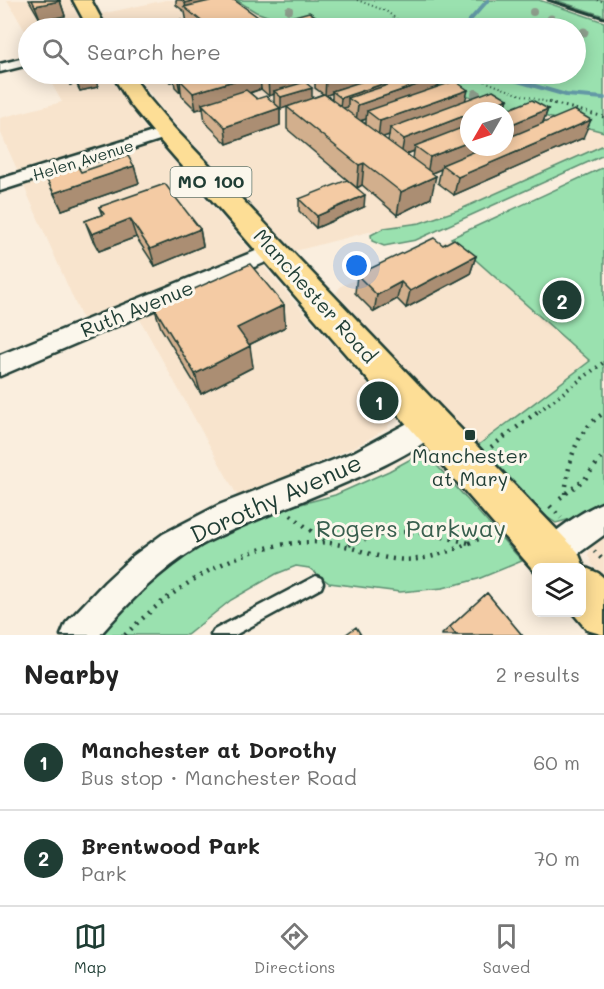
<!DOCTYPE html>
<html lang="en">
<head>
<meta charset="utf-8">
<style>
	:root { --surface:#fff; --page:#f2f2f2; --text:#222; --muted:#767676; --line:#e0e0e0; --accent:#1f3d34 }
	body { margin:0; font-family:Mali,sans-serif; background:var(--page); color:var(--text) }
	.controls { position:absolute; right:18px; bottom:18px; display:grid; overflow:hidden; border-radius:9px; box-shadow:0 3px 15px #0003 }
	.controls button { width:54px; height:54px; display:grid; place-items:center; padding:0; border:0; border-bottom:2px solid var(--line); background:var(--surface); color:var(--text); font:30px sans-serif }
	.compass { position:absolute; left:460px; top:102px; width:54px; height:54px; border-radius:50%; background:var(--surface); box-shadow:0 3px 15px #0003; rotate:231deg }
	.you { position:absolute; left:357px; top:266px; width:21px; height:21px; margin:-15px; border:4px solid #fff; border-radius:50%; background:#1a73e8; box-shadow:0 0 0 9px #1a73e833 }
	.badge { display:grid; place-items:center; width:39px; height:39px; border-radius:50%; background:var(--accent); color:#fff; font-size:20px; font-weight:700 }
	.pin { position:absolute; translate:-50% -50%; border:3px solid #fff; box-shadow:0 2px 6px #0006 }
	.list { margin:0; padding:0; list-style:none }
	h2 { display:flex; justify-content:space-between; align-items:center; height:78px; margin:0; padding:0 24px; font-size:26px }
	h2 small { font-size:20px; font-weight:400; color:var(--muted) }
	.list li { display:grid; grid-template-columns:39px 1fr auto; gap:18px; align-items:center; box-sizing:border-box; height:96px; padding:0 24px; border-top:2px solid var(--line) }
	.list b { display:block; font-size:22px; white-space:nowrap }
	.list p { margin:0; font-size:20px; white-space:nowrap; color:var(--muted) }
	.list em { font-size:20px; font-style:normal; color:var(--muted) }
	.icon { flex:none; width:33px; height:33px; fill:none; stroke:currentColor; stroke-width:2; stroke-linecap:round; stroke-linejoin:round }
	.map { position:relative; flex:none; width:604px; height:635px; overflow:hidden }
	.search { position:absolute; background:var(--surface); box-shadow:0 3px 15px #0003; left:18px; right:18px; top:18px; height:66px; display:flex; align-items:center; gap:15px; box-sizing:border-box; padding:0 21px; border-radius:33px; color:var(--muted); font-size:22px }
	.sheet { height:270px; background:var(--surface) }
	nav { display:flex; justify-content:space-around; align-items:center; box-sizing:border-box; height:84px; border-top:2px solid var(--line); background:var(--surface); font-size:16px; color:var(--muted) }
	nav a { display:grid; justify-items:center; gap:3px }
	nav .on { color:var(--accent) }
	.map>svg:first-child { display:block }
	.built { fill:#f8e4cd; fill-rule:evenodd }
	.green { fill:#9ae1af; stroke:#5c8f72; stroke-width:1.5 }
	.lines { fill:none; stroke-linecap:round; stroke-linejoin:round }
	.stream { stroke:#6399a6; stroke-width:4 }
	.lane-casing { stroke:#1f3d34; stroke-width:5 }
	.street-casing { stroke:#1f3d34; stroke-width:5 }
	.primary-casing { stroke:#1f3d34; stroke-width:5 }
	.path-far3 { stroke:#1f3d34; stroke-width:2; stroke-dasharray:1 3; stroke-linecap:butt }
	.path-far2 { stroke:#1f3d34; stroke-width:3; stroke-dasharray:1.5 4; stroke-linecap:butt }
	.path-far1 { stroke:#1f3d34; stroke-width:4; stroke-dasharray:1.5 4.5; stroke-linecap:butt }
	.path { stroke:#1f3d34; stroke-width:4.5; stroke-dasharray:2 6; stroke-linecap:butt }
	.lane { fill:#fbf7ec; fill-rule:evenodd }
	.street { fill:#fbf7ec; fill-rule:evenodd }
	.primary { fill:#fdde96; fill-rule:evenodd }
	.rail { stroke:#1f3d34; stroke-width:3 }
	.tree { fill:#8f9f8e }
	.wall { fill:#d2af8d; stroke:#1f3d34; stroke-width:1.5; fill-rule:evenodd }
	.shaded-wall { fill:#ab8e73; stroke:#1f3d34; stroke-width:1.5 }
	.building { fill:#f4cba4; stroke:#1f3d34; stroke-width:1.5 }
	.poi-dot { fill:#1f3d34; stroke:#fbf7ec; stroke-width:2 }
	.labels { text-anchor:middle; stroke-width:6; stroke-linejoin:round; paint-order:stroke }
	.far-street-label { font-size:16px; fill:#1f3d34; stroke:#fbf7ec }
	.shield { fill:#fbf7ec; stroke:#61756b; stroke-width:1.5 }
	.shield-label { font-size:18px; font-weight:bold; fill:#1f3d34 }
	.street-label { font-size:20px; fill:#1f3d34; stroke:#fbf7ec }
	.poi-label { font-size:20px; fill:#1f3d34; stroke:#fbf7ec }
	.near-street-label { font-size:24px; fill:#1f3d34; stroke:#fbf7ec }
	.near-park-label { font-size:24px; fill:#385e4d; stroke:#fbf7ec }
</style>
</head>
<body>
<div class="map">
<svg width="604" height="635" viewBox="0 0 604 635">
	<rect width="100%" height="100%" fill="#faeede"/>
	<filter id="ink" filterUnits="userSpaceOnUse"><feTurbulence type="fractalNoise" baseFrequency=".0167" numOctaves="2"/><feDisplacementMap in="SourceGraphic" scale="12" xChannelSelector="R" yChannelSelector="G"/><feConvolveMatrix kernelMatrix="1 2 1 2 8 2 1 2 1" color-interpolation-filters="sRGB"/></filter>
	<g filter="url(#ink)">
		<path class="built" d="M 7,0 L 70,0 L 84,28 L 28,28 L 28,36 Z
			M 166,0 L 269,0 L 327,28 L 109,28 L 101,14 Z
			M 46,74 L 108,74 L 147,131 L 146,134 L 19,174 L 0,131 L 0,118 L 62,102 Z
			M 136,74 L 411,74 L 461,94 L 604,132 L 604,145 L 461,209 L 420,223 L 384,228 L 295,251 L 183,133 L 158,104 ZM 469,111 L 505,111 L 505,147 L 469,147 Z
			M 150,144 L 160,145 L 249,249 L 249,254 L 84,323 L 23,184 Z
			M 451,238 L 591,361 L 477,446 L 336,293 L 341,286 Z
			M 264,267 L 391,411 L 392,420 L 387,428 L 357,446 L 238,497 L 138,316 L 254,268 Z
			M 604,536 L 604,577 L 593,566 L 588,555 L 593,542 Z"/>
		<path class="green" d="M 236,0 L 539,0 L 604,22 L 604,132 L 461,94 L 411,74 L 576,74 L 576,28 L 327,28 L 286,23 L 256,12 Z
			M 555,0 L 604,0 L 604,16 L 561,2 Z
			M 604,145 L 604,155 L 416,240 L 384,246 L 372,241 L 371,235 L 384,228 L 420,223 L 461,209 Z
			M 604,167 L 604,500 L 574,518 L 556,523 L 547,517 L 477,446 L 590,361 L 451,238 Z
			M 418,455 L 431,459 L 522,561 L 478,579 L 443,588 L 400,592 L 329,583 L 309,568 L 296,566 L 276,574 L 231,600 L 187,635 L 94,635 L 132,595 L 166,567 L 227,531 L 259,515 L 335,495 L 389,471 Z"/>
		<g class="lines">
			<path class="stream" d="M 463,28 L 488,0
				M 494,74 L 566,95 L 604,98"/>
			<g class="lane-casing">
				<path id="lane" d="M 268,24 L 271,26 L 271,28 L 265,28 L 266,25 Z
					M 316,576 L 321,578 L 323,583 L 321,588 L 235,635 L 211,635 L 214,630 Z"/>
			</g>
			<g class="street-casing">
				<path id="street" d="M 28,57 L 28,65 L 0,72 L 0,64 Z
					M 166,128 L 174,133 L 172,136 L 0,191 L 0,179 Z
					M 273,244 L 280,246 L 283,251 L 280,256 L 0,376 L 0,355 Z
					M 430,411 L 439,415 L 443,423 C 424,463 245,518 198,547 C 160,570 129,602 100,635 L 61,635 L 66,623 L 105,582 L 133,556 L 163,534 L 219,505 L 354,452 Z
					M 604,502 L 604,535 L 561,566 L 539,566 L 535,555 C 543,536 584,510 604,502 Z"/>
			</g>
			<g class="primary-casing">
				<path id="primary" d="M 73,0 L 91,0 L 106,28 L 88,28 Z
					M 112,74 L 132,74 L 146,95 L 174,128 L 578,552 L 584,567 L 598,573 L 604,578 L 604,635 L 587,630 L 572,612 L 582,612 L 582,568 L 536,568 L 536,573 L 158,138 L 130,104 Z"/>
			</g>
			<path class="path-far3" d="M 357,0 L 386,11 L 408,28
				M 597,0 L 604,2
				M 466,74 L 518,94 L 554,104"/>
			<path class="path-far2" d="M 549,102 L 604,117"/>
			<path class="path-far1" d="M 539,411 L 604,362"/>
			<path class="path" d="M 491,447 L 541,409
				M 565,494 C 569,461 574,432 604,413
				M 560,498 L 585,479 L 604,454
				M 550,506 L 561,518
				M 291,515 L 325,542
				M 349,545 C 398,525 419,531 469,543
				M 594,551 L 604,561
				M 125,635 C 178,582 251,535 330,543 C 347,545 362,552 378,556 C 418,566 443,554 479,539"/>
			<use href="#lane" class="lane"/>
			<use href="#street" class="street"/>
			<use href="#primary" class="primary"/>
			<path class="rail" d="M 548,0 L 604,18"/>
		</g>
		<g class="tree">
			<circle cx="289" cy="10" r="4"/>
			<circle cx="533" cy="12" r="4"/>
			<circle cx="551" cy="19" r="4.5"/>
			<circle cx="584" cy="32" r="4.5"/>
			<circle cx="476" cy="94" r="5"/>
		</g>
		<path class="wall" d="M 29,0 L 60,0 L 65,16 L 41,21 Z
			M 176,0 L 207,0 L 208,1 L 259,28 L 194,28 L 187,23 L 185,12 L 176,5 Z
			M 276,21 L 334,28 L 276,28 Z
			M 65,74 L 94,74 L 98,87 L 80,91 L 76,83 L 70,85 Z
			M 162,74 L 297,74 L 297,84 L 312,98 L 323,94 L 315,88 L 315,80 L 309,82 L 304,78 L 304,74 L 414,74 L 413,76 L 438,86 L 466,100 L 508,99 L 504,111 L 548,109 L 543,123 L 583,138 L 454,195 L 438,183 L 441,169 L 432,173 L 431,198 L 397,215 L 362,185 L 357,188 L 287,129 L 287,107 L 289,106 L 281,109 L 274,103 L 274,94 L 269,96 L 261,89 L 250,93 L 257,99 L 280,108 L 280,125 L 227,144 L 205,122 L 203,108 L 196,110 L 182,96 L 181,92 L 180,92 L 175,87 L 174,81 L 170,82 ZM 332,93 L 332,99 L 326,95 ZM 366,119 L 366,124 L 361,121 ZM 389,135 L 388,141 L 383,137 ZM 414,151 L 413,159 L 407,154 Z
			M 134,166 L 139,183 L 62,210 L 46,178 L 81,172 Z
			M 299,199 L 364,207 L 316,228 L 299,211 Z
			M 99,207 L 200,229 L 203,246 L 155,266 L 136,237 L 99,251 L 92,239 L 85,221 L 102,215 Z
			M 443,245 L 476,256 L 470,274 L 406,308 L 397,299 L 374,312 L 355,293 L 357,275 Z
			M 284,305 L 285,327 L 249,345 L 253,367 L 201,394 L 161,328 L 154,307 Z
			M 487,593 L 522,635 L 442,635 L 442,634 Z"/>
		<path class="shaded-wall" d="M 196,0 L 207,0 L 208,8 L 186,9 L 185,3 Z
			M 60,1 L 65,16 L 41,21 L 35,6 Z
			M 258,17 L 259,28 L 215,28 Z
			M 66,74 L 73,74 L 76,83 L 70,85 Z
			M 79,74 L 94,74 L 98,87 L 80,91 L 74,75 Z
			M 168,74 L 172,74 L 174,81 L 170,82 Z
			M 175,74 L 244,74 L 180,79 L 181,92 L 180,92 L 177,76 Z
			M 257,74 L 260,74 L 261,89 L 205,107 L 202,104 L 203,108 L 196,110 L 193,93 Z
			M 286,74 L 297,74 L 297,87 L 274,91 L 274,94 L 269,96 L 268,79 Z
			M 309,74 L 315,74 L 315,80 L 309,82 Z
			M 342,74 L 389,74 L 332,91 L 332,93 L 325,96 L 326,79 Z
			M 412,74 L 414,74 L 412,84 L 348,98 L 348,107 L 340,109 L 341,98 Z
			M 440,77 L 437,94 L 367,111 L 366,119 L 356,122 L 358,105 Z
			M 312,88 L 312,99 L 281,109 L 281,97 Z
			M 468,90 L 464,106 L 390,128 L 389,135 L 378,139 L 380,121 Z
			M 508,99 L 504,111 L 477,111 Z
			M 280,108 L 280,125 L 227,144 L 225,127 Z
			M 548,109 L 541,127 L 505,142 L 505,127 Z
			M 469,114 L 469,129 L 415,146 L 414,151 L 401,156 L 404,139 Z
			M 591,120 L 583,138 L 454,195 L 458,177 Z
			M 469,142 L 469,147 L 493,147 L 442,165 L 441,169 L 427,175 L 430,157 Z
			M 364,163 L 362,185 L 357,188 L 359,165 Z
			M 134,166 L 139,183 L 62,210 L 54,193 Z
			M 436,176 L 431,198 L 397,215 L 401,192 Z
			M 365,195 L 364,207 L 316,228 L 317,216 Z
			M 130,219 L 136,237 L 99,251 L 92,234 Z
			M 200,229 L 203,246 L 155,266 L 150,249 Z
			M 476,256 L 470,274 L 406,308 L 410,291 Z
			M 401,282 L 397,299 L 374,312 L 377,295 Z
			M 284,305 L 285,327 L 240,349 L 237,328 Z
			M 250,346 L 253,367 L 201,394 L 195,374 Z"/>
		<path class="building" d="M 32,0 L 60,0 L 60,1 L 35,6 Z
			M 182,0 L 196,0 L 185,3 Z
			M 214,0 L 234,0 L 258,17 L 215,28 L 210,28 L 184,7 Z
			M 309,12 L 334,28 L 287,28 L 276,21 Z
			M 181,20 L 191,28 L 148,28 Z
			M 253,26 L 257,28 L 244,28 Z
			M 197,74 L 257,74 L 193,93 L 179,79 Z
			M 261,74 L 286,74 L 268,79 Z
			M 319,74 L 342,74 L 326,79 Z
			M 385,74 L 412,74 L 341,98 L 332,91 Z
			M 421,74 L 435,74 L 440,77 L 358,105 L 348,98 Z
			M 455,81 L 468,90 L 380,121 L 367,111 Z
			M 305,82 L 312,88 L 281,97 L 274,91 Z
			M 246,90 L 257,99 L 266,96 L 280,108 L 225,127 L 202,104 Z
			M 493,90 L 508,99 L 477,111 L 469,111 L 469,114 L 404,139 L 390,128 Z
			M 324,94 L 436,176 L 401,192 L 364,163 L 359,165 L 287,107 Z
			M 532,100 L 548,109 L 505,127 L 505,111 L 504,111 Z
			M 574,110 L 591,120 L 458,177 L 442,165 L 485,147 L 505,147 L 505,139 Z
			M 469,125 L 469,142 L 430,157 L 415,146 Z
			M 128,156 L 134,166 L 54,193 L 46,178 L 78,167 L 81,172 Z
			M 347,180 L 365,195 L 317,216 L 299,199 Z
			M 165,184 L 200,229 L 150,249 L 130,219 L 92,234 L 85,221 L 104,214 L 99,207 Z
			M 434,238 L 443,245 L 454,239 L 476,256 L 410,291 L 401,282 L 377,295 L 357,275 Z
			M 250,264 L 284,305 L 237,328 L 250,346 L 195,374 L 154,307 Z
			M 487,593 L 522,635 L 456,635 L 450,627 Z
			M 356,627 L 361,635 L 345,635 Z"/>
	</g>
	<rect class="poi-dot" x="464" y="429" width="12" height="12" rx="3"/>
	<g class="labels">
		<g class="far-street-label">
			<text transform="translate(83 160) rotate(-17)" y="6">Helen Avenue</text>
		</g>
		<rect class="shield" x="170.5" y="167" width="81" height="30" rx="4.5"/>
		<g class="shield-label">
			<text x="211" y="188">MO 100</text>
		</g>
		<g class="street-label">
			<text transform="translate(315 296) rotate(48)" y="7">Manchester Road</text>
			<text transform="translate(137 309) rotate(-22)" y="7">Ruth Avenue</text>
		</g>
		<g class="poi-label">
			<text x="470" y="463">Manchester<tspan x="470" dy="23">at Mary</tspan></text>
		</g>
		<g class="near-street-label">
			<text transform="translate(276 499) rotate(-24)" y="8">Dorothy Avenue</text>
		</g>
		<g class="near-park-label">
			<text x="411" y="537">Rogers Parkway</text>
		</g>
	</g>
</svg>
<div class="controls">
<button><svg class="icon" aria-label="layers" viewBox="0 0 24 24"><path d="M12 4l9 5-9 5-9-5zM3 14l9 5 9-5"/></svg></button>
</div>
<svg class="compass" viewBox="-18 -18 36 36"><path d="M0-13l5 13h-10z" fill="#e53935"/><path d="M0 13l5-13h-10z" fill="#767676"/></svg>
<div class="you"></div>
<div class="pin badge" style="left:379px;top:401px">1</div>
<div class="pin badge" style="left:562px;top:300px">2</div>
<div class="search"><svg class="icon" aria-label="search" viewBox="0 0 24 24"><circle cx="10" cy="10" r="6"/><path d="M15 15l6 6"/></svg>Search here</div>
</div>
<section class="sheet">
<h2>Nearby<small>2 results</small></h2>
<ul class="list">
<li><span class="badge">1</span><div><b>Manchester at Dorothy</b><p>Bus stop · Manchester Road</p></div><em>60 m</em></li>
<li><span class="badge">2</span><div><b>Brentwood Park</b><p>Park</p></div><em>70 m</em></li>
</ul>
</section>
<nav>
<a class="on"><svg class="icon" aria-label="map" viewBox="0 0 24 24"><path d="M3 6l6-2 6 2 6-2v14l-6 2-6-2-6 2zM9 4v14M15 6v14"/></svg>Map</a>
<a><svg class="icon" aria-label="directions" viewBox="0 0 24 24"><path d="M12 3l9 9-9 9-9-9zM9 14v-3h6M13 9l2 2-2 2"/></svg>Directions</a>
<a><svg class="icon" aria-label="saved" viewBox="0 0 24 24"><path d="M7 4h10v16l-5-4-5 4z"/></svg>Saved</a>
</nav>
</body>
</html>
